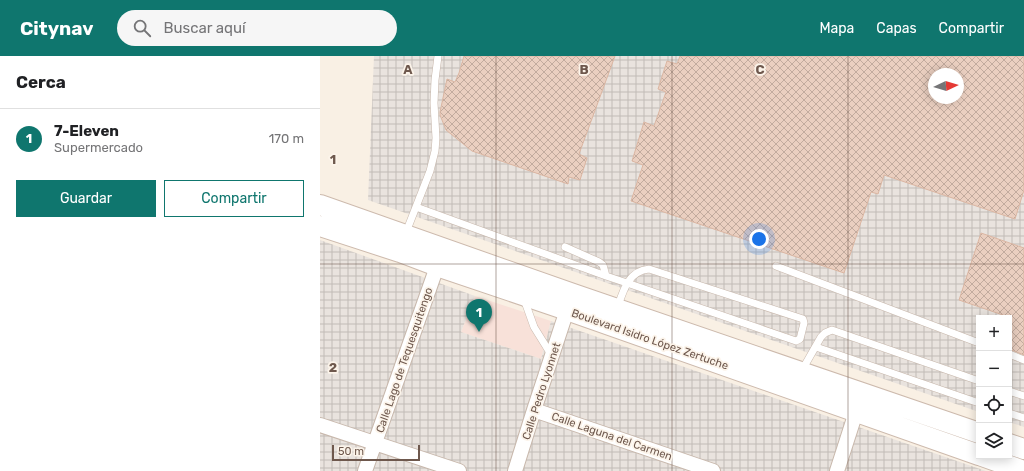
<!DOCTYPE html>
<html lang="es">
<head>
<meta charset="utf-8">
<style>
	:root { --surface:#fff; --page:#f6f6f6; --text:#202124; --muted:#757577; --line:#e0e0e0; --accent:#0f766e }
	body { margin:0; font-family:Rubik,sans-serif; background:var(--page); color:var(--text) }
	.controls { position:absolute; right:12px; bottom:12px; display:grid; overflow:hidden; border-radius:0px; box-shadow:0 2px 10px #0003 }
	.controls button { width:36px; height:36px; display:grid; place-items:center; padding:0; border:0; border-bottom:1px solid var(--line); background:var(--surface); color:var(--text); font:20px sans-serif }
	.compass { position:absolute; left:608px; top:12px; width:36px; height:36px; border-radius:50%; background:var(--surface); box-shadow:0 2px 10px #0003; rotate:86deg }
	.scale { position:absolute; left:12px; bottom:10px; width:88px; box-sizing:border-box; padding-left:4px; border:2px solid #6e584d; border-top:0; font-size:11px; line-height:14px; white-space:nowrap; color:#6e584d; -webkit-text-stroke:3px #fcf4ea; paint-order:stroke }
	.you { position:absolute; left:439px; top:183px; width:14px; height:14px; margin:-10px; border:3px solid #fff; border-radius:50%; background:#1a73e8; box-shadow:0 0 0 6px #1a73e833 }
	.badge { display:grid; place-items:center; width:26px; height:26px; border-radius:50%; background:var(--accent); color:#fff; font-size:13px; font-weight:700 }
	.pin { position:absolute; translate:-50% -33px; filter:drop-shadow(0 1px 2px #0008) }
	.pin::after { content:''; position:absolute; top:21px; width:14px; height:12px; background:inherit; clip-path:polygon(0 0,100% 0,50% 100%) }
	.list { margin:0; padding:0; list-style:none }
	h2 { display:flex; justify-content:space-between; align-items:center; height:52px; margin:0; padding:0 16px; font-size:17px }
	h2 small { font-size:13px; font-weight:400; color:var(--muted) }
	.list li { display:grid; grid-template-columns:26px 1fr auto; gap:12px; align-items:center; box-sizing:border-box; height:60px; padding:0 16px; border-top:1px solid var(--line) }
	.list b { display:block; font-size:15px; white-space:nowrap }
	.list p { margin:0; font-size:13px; white-space:nowrap; color:var(--muted) }
	.list em { font-size:13px; font-style:normal; color:var(--muted) }
	.actions { display:flex; gap:8px; padding:12px 16px }
	.actions a { flex:1; padding:9px 0; border:1px solid var(--accent); border-radius:0px; text-align:center; font-size:14px; color:var(--accent) }
	.actions .main { background:var(--accent); color:#fff }
	.icon { flex:none; width:22px; height:22px; fill:none; stroke:currentColor; stroke-width:2; stroke-linecap:round; stroke-linejoin:round }
	.map { position:relative; flex:none; width:704px; height:415px; overflow:hidden }
	header { display:flex; align-items:center; gap:24px; box-sizing:border-box; height:56px; padding:0 20px; background:var(--accent); color:#fff }
	header strong { font-size:19px }
	nav { display:flex; gap:22px; margin-inline-start:auto; font-size:14px }
	.search { width:280px; height:36px; background:var(--page); display:flex; align-items:center; gap:10px; box-sizing:border-box; padding:0 14px; border-radius:22px; color:var(--muted); font-size:15px }
	main { display:flex }
	aside { flex:1; background:var(--surface) }
	.map>svg:first-child { display:block }
	.commercial { fill:#f8e1d9 }
	.industrial { fill:url(#industrial-grid); fill-rule:evenodd }
	.building { fill:url(#building-cross-hatch); stroke:#dbb6a2; fill-rule:evenodd }
	.lines { fill:none; stroke-linecap:round; stroke-linejoin:round }
	.lane-casing { stroke:#c8b8ac; stroke-width:8 }
	.street-casing { stroke:#c8b8ac; stroke-width:16 }
	.secondary-casing { stroke:#cdbaad; stroke-width:22 }
	.lane { stroke:#fff; stroke-width:7 }
	.street { stroke:#fff; stroke-width:14 }
	.secondary { stroke:#fff; stroke-width:20 }
	.grid { fill:none; stroke:#6e584d; stroke-width:1; stroke-opacity:0.55 }
	.labels { text-anchor:middle; stroke-width:3.5; stroke-linejoin:round; paint-order:stroke }
	.street-label { font-size:11px; fill:#6e584d; stroke:#fcf4ea }
	.grid-label { font-size:13px; text-anchor:middle; font-weight:bold; fill:#6e584d; stroke:#fcf4ea; stroke-width:3.5; stroke-linejoin:round; paint-order:stroke }
</style>
</head>
<body>
<header>
<strong>Citynav</strong>
<div class="search"><svg class="icon" aria-label="search" viewBox="0 0 24 24"><circle cx="10" cy="10" r="6"/><path d="M15 15l6 6"/></svg>Buscar aquí</div>
<nav><a>Mapa</a><a>Capas</a><a>Compartir</a></nav>
</header>
<main>
<aside>
<h2>Cerca<small></small></h2>
<ul class="list">
<li><span class="badge">1</span><div><b>7-Eleven</b><p>Supermercado</p></div><em>170 m</em></li>
</ul>
<div class="actions"><a class="main">Guardar</a><a>Compartir</a></div>
</aside>
<div class="map">
<svg width="704" height="415" viewBox="0 0 704 415">
	<defs>
		<pattern id="industrial-grid" width="8" height="8" patternUnits="userSpaceOnUse"><rect width="8" height="8" fill="#e9e3de"/><path d="M0 4h8M4 0v8" fill="none" stroke="#c1bbb6"/></pattern>
		<pattern id="building-cross-hatch" width="8" height="8" patternUnits="userSpaceOnUse"><rect width="8" height="8" fill="#eacfc0"/><path d="M0 0l8 8M0 8l8-8" fill="none" stroke="#c2ab9e"/></pattern>
	</defs>
	<rect width="100%" height="100%" fill="#f9f0e4"/>
	<path class="commercial" d="M 155,240 L 231,265 L 221,303 L 141,276 Z"/>
	<path class="industrial" d="M 54,0 L 704,0 L 704,371 L 689,366 L 689,262 L 659,262 L 659,356 L 48,144 ZM 614,18 L 638,18 L 638,42 L 614,42 Z
		M 0,184 L 155,240 L 141,276 L 221,303 L 231,265 L 666,415 L 0,415 Z"/>
	<path class="building" d="M 144,0 L 295,0 L 259,98 L 267,102 L 260,124 L 249,121 L 248,128 L 152,95 L 126,74 L 120,59 L 120,56 L 127,23 L 135,26 L 139,17 Z
		M 360,0 L 704,0 L 704,134 L 695,163 L 564,119 L 558,138 L 551,136 L 524,217 L 311,145 L 323,109 L 312,105 L 324,66 L 334,70 L 346,36 L 338,33 L 347,5 L 357,8 ZM 614,18 L 638,18 L 638,42 L 614,42 Z
		M 661,177 L 704,192 L 704,299 L 689,293 L 689,262 L 682,262 L 683,259 L 639,244 Z"/>
	<g class="lines">
		<g class="lane-casing">
			<path id="lane" d="M 96,151 L 286,220 L 307,227 L 476,285 L 480,283 L 484,267 L 483,263 L 329,213 C 308,215 303,235 297,253
				M 85,179 L 110,115 L 115,95 L 116,82 L 114,47 L 115,24 L 118,0
				M 245,191 L 279,206 L 283,209 L 286,220
				M 456,210 L 659,287
				M 204,243 L 214,271 L 232,300
				M 496,291 L 659,347
				M 689,298 L 704,304
				M 481,316 L 501,281 L 505,277 L 512,274 L 659,325
				M 689,335 L 704,340
				M 689,357 L 704,362"/>
		</g>
		<g class="street-casing">
			<path id="street" d="M 214,354 L 393,415
				M 0,369 L 139,415
				M 45,415 L 120,202
				M 195,415 L 214,354 L 247,254
				M 517,415 L 536,356"/>
		</g>
		<g class="secondary-casing">
			<path id="secondary" d="M 0,149 L 253,238 L 659,377
				M 0,170 L 80,196 L 117,210 L 247,254 L 659,399
				M 689,388 L 704,393
				M 662,400 L 704,415"/>
		</g>
		<use href="#lane" class="lane"/>
		<use href="#street" class="street"/>
		<use href="#secondary" class="secondary"/>
	</g>
	<path class="grid" d="M 176,0 L 176,415M 352,0 L 352,415M 528,0 L 528,415M 0,208 L 704,208"/>
	<g class="labels">
		<g class="street-label">
			<text transform="translate(330 283) rotate(19)" y="4">Boulevard Isidro López Zertuche</text>
			<text transform="translate(84 304) rotate(-71)" y="4">Calle Lago de Tequesquitengo</text>
			<text transform="translate(221 335) rotate(-72)" y="4">Calle Pedro Lyonnet</text>
			<text transform="translate(292 380) rotate(19)" y="4">Calle Laguna del Carmen</text>
		</g>
	</g>
	<g class="grid-label">
		<text x="88" y="18">A</text>
		<text x="264" y="18">B</text>
		<text x="440" y="18">C</text>
		<text x="13" y="108">1</text>
		<text x="13" y="316">2</text>
	</g>
</svg>
<div class="controls">
<button>+</button>
<button>−</button>
<button><svg class="icon" aria-label="locate" viewBox="0 0 24 24"><circle cx="12" cy="12" r="6"/><path d="M12 2v4M12 18v4M2 12h4M18 12h4"/></svg></button>
<button><svg class="icon" aria-label="layers" viewBox="0 0 24 24"><path d="M12 4l9 5-9 5-9-5zM3 14l9 5 9-5"/></svg></button>
</div>
<svg class="compass" viewBox="-18 -18 36 36"><path d="M0-13l5 13h-10z" fill="#e53935"/><path d="M0 13l5-13h-10z" fill="#757577"/></svg>
<div class="scale">50 m</div>
<div class="you"></div>
<div class="pin badge" style="left:159px;top:276px">1</div>
</div>
</main>
</body>
</html>
